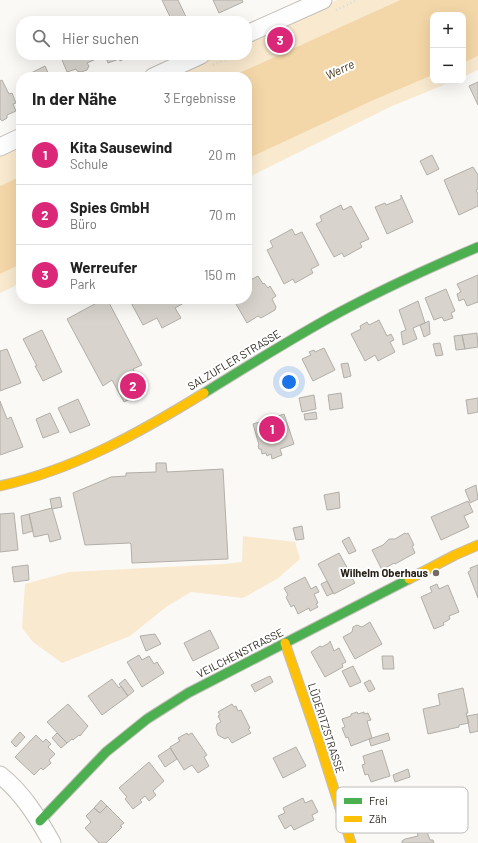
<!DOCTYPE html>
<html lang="de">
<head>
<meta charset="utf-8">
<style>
	:root { --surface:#fff; --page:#f6f6f6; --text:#222; --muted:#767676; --line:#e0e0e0; --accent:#db2777 }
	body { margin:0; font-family:Barlow,sans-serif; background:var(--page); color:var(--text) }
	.controls { position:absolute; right:12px; top:12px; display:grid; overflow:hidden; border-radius:8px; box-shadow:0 4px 16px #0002 }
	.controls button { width:36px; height:36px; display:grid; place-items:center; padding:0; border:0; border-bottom:1px solid var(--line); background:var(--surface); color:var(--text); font:20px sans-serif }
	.you { position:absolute; left:289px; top:382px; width:14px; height:14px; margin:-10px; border:3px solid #fff; border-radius:50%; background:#1a73e8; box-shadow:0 0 0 6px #1a73e833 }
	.badge { display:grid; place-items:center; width:26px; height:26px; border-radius:50%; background:var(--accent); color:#fff; font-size:13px; font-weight:700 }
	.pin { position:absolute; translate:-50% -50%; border:2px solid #fff; box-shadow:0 1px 4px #0006 }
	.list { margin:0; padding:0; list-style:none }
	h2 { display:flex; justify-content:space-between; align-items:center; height:52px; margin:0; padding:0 16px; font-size:17px }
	h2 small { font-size:13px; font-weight:400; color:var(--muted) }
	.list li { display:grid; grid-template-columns:26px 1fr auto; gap:12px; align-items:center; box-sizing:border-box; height:60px; padding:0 16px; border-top:1px solid var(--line) }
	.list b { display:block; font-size:15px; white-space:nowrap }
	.list p { margin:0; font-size:13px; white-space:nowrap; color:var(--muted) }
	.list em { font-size:13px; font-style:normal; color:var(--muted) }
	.icon { flex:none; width:22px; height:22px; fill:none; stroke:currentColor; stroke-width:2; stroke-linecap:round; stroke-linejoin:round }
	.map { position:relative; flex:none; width:478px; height:843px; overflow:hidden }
	.search { position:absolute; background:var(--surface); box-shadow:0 4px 16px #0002; left:16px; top:16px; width:236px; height:44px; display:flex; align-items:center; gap:10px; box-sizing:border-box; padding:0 14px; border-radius:16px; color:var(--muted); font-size:15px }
	.panel { position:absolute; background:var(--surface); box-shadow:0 4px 16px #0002; left:16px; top:72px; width:236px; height:232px; border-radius:16px }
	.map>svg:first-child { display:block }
	.green { fill:#f9e9ce }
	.water { fill:#f4d7a8 }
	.building { fill:#d8d4cd; stroke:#b2aea8 }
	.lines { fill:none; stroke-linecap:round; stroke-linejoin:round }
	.street-casing { stroke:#c3bfb9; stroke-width:19 }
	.fast-casing { stroke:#c3bfb9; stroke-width:11 }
	.slow-casing { stroke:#c3bfb9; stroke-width:11 }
	.path { stroke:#dbdad9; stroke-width:2.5; stroke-dasharray:1 3; stroke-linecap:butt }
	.street { stroke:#fefefe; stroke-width:17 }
	.fast { stroke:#4caf50; stroke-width:9 }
	.slow { stroke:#ffc107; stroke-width:9 }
	.poi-dot { fill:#706b64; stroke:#fff; stroke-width:1.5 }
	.labels { text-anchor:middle; stroke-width:4; stroke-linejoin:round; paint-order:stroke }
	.street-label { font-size:11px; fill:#251f15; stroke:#fff }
	.poi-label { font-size:11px; font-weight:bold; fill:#251f15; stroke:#fff; text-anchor:end }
	.water-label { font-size:12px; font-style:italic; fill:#473618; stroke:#fff }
	.key { fill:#fff; stroke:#bebcb9; stroke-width:1 }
	.key-label { font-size:11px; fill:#251f15 }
</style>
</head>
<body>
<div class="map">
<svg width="478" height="843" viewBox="0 0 478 843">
	<rect width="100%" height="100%" fill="#fbf9f6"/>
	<path class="green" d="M 337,0 L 400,0 L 230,77 L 169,77 L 216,55 L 247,55 L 247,41 Z
		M 478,56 L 478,70 L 463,77 L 463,63 Z
		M 433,75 L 433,81 L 453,81 L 390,107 L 247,178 L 247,159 L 376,99 Z
		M 21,145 L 21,176 L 0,186 L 0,154 Z
		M 21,264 L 21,283 L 0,293 L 0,274 Z
		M 243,536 L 295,542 L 300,559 L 277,579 L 243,598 L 191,592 L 166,607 L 130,636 L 62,663 L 33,642 L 22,628 L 25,584 L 69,572 L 224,564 L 242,562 Z"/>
	<path class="water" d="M 400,0 L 478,0 L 478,56 L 463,63 L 463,15 L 433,15 L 433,75 L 376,99 L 247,159 L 247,77 L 230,77 Z
		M 21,176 L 21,264 L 0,274 L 0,186 Z"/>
	<path class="building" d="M 162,0 L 178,0 L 188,21 L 172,21 Z
		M 213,0 L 242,0 L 243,2 L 219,13 Z
		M 60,55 L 94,55 L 96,59 L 87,63 L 89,66 L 87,70 L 81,72 L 77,71 L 76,69 L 67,72 Z
		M 105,55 L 117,55 L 119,59 L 108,63 Z
		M 117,55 L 133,55 L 120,61 Z
		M 45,66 L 50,77 L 30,77 L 29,74 Z
		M 2,80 L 9,94 L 12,93 L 16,103 L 13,104 L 16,111 L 7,115 L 7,118 L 2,121 L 0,119 L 0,81 Z
		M 478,82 L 478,105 L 469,86 Z
		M 432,155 L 439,169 L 427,175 L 420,161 Z
		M 473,167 L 478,175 L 478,189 L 476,190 L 478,194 L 478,206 L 459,215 L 444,180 Z
		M 401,195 L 413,222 L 387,234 L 375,207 L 385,203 L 386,205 L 401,199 Z
		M 341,205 L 343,210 L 351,206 L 369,239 L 360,243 L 362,247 L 344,257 L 342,253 L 334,257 L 316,224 L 322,221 L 320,216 Z
		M 292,229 L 295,235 L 302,232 L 319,265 L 311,269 L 313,273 L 295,283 L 293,279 L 284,284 L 267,250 L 273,247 L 270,241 Z
		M 478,275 L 478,302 L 467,306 L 464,299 L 459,301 L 457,294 L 461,292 L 457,284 Z
		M 258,276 L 263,284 L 264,283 L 268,288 L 270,286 L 276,296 L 272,299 L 276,307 L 275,310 L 261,318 L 258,316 L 247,323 L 233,299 L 247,299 L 247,282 Z
		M 446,289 L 455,311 L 451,313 L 453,318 L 444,321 L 442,317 L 434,320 L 425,298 Z
		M 104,299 L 107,299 L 142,365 L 133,369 L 145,391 L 124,402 L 112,380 L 103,386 L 67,319 Z
		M 129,299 L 181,299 L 184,303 L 175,308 L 181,318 L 162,328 L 157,318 L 143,325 Z
		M 418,301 L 425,323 L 413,328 L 417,339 L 403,345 L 401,332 L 406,330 L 399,310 Z
		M 379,320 L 387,336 L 391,334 L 394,340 L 390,342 L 395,352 L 378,361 L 375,355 L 365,361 L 351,334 L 361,329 L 360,326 L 367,322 L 369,325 Z
		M 429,321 L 430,334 L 424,337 L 420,325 Z
		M 42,330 L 62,372 L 43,381 L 35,366 L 37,366 L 23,339 Z
		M 477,333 L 478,347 L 465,349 L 462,335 Z
		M 462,335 L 465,349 L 456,350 L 454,336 Z
		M 440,343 L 443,355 L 436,356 L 433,344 Z
		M 324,348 L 335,370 L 313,381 L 302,359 L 311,355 L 309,352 L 314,350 L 315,352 Z
		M 7,349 L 21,383 L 0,391 L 0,351 Z
		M 348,363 L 351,376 L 344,378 L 341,364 Z
		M 341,393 L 343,408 L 330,410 L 328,395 Z
		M 314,395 L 316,409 L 302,412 L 299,398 Z
		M 478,398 L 478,412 L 468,414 L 466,400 Z
		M 78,399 L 90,425 L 70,433 L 58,408 Z
		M 0,401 L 7,419 L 11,417 L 23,447 L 0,455 Z
		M 316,412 L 317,419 L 305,420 L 304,414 Z
		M 50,413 L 59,432 L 43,438 L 36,419 Z
		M 284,414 L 294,444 L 280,449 L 282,455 L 272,459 L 271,454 L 267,456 L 266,453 L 262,454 L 261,449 L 259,449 L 258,446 L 259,445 L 253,424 Z
		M 156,463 L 166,463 L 167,472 L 223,469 L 228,559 L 132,563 L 131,544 L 130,543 L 85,545 L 73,493 L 111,477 L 126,476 L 126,473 L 156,472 Z
		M 476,485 L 478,499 L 470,503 L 470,502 L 465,490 Z
		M 339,492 L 340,508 L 327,510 L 324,495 Z
		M 60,497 L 62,507 L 52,509 L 50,499 Z
		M 468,501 L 473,512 L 464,516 L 469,527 L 441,540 L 431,517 Z
		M 52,508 L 61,539 L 50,542 L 48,534 L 34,537 L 29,514 Z
		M 14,513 L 18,550 L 0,552 L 0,514 Z
		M 29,514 L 33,531 L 23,534 L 21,516 Z
		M 302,526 L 304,539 L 296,540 L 293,528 Z
		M 405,533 L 406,534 L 408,533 L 414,545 L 412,546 L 415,553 L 395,564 L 394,563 L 382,570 L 372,550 L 383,545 L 389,539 L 395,539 Z
		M 349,537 L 356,551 L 349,554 L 342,541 Z
		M 339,553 L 349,571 L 352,569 L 356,576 L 352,578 L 355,583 L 334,594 L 318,564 Z
		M 28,565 L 29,580 L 14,582 L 12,567 Z
		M 478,565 L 478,598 L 468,572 L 471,570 L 470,568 Z
		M 305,577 L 311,589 L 316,586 L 319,592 L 314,594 L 318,603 L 316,604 L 318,607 L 310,611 L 309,608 L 298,614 L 294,605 L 291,607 L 286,597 L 288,595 L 284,588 Z
		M 327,581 L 333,593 L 327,596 L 321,584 Z
		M 437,584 L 439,589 L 448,585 L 459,612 L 449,616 L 450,619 L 443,623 L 444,625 L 434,629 L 421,597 L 432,592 L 430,587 Z
		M 370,622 L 382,644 L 355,659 L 343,637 L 352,632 L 353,627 L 357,625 L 362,627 Z
		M 210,630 L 219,648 L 193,661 L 184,643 Z
		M 155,634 L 161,644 L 146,651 L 140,636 Z
		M 330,641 L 334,651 L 339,648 L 346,662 L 342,664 L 343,667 L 325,677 L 311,652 L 320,646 L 322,647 L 329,643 Z
		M 139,655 L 142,660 L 149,656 L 154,664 L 157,662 L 164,673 L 142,687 L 127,662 Z
		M 382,656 L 393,656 L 394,669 L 383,669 Z
		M 353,666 L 361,682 L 350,687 L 342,671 Z
		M 270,676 L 273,682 L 255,692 L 251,685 Z
		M 112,679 L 119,688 L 121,686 L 128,696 L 102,715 L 88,696 Z
		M 125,679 L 134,691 L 128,696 L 119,684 Z
		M 370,680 L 375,689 L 369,692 L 364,683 Z
		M 463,688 L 468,713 L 466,713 L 469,723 L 459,725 L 459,727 L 428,734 L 423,709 L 440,705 L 438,694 Z
		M 68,704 L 88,726 L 80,736 L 79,735 L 73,740 L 72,739 L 67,743 L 47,722 Z
		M 232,704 L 234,707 L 236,706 L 238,711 L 241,710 L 250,728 L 248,729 L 251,733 L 232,743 L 228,737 L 225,739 L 218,735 L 216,728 L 217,724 L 221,722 L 218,716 L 220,715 L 218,712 Z
		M 357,712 L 358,714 L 364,712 L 364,714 L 368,713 L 371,720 L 367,721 L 372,738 L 351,746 L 348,737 L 346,738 L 342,728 L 345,727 L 342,719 L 351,716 L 351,714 Z
		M 478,714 L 478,731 L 470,733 L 467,716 Z
		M 20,732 L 25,737 L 16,747 L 11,742 Z
		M 57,733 L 67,743 L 61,748 L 52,738 Z
		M 187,733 L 188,735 L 192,733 L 207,755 L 204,757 L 209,766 L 198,773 L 192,765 L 184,770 L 170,747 L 180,741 L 178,738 Z
		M 388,733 L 390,740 L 371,746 L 369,739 Z
		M 36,735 L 43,742 L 46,739 L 51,744 L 48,747 L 55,754 L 49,760 L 51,763 L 43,770 L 41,768 L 34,775 L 15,757 Z
		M 296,747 L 306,766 L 283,778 L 273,758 Z
		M 170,748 L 177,759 L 165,767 L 158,756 Z
		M 382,750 L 390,776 L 371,782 L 368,774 L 365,775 L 362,765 L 365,764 L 363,756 Z
		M 149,762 L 164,781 L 153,791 L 156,795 L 149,801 L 145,796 L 140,800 L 142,802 L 133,809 L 125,799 L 127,797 L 119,788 Z
		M 408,769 L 410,777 L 395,782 L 393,775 Z
		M 303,798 L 305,803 L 312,800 L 318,812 L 312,815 L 314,820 L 294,830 L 291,825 L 285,829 L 278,816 L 285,813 L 283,808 Z
		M 101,800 L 107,806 L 100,813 L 94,808 Z
		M 107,806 L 124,823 L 120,826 L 122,827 L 106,843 L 99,843 L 85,828 L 91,822 L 86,816 L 94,808 L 100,813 Z
		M 426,829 L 430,840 L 433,840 L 434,843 L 402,843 L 402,841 L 405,839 L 418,836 L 417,831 Z"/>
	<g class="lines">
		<g class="street-casing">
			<path id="street" d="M 247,34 L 323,0
				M 153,77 L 201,55
				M 0,147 L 21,137
				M 0,775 C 23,793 38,818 52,843"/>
		</g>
		<g class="fast-casing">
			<path id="fast" d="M 204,393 C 249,365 294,337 340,312 C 385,288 431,267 478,247
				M 40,821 L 106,752 L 147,719 L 188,693 L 409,579"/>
		</g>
		<g class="slow-casing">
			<path id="slow" d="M 0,486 C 75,469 139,433 204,393
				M 409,579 L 455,555 L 478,545
				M 285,643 L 319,742 L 351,843"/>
		</g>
		<path class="path" d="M 336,10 L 357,0
			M 213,65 L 236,55"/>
		<use href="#street" class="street"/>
		<use href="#fast" class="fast"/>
		<use href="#slow" class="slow"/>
	</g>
	<circle class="poi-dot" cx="436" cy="573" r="4"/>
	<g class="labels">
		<g class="street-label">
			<text transform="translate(234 360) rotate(-31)" y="4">SALZUFLER STRASSE</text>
			<text transform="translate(240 653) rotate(-27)" y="4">VEILCHENSTRASSE</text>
			<text transform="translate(326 728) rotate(72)" y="4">LÜDERITZSTRASSE</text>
		</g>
		<g class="poi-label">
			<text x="428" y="577">Wilhelm Oberhaus</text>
		</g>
		<g class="water-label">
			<text transform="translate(340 70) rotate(-25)" y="4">Werre</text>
		</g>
	</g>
	<rect x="336" y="787" width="132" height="46" rx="6" class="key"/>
	<rect x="344" y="798" width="18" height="6" fill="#4caf50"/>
	<rect x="344" y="816" width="18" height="6" fill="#ffc107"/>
	<g class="key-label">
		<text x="369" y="805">Frei</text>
		<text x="369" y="823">Zäh</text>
	</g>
</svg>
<div class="controls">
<button>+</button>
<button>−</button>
</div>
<div class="you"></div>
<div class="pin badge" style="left:272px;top:429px">1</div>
<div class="pin badge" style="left:133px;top:386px">2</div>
<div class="pin badge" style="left:280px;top:40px">3</div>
<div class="search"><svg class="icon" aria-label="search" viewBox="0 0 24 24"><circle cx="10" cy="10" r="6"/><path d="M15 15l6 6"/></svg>Hier suchen</div>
<section class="panel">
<h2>In der Nähe<small>3 Ergebnisse</small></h2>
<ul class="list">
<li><span class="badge">1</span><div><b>Kita Sausewind</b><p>Schule</p></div><em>20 m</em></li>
<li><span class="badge">2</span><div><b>Spies GmbH</b><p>Büro</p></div><em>70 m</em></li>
<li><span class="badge">3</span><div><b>Werreufer</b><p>Park</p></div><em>150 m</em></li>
</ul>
</section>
</div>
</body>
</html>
